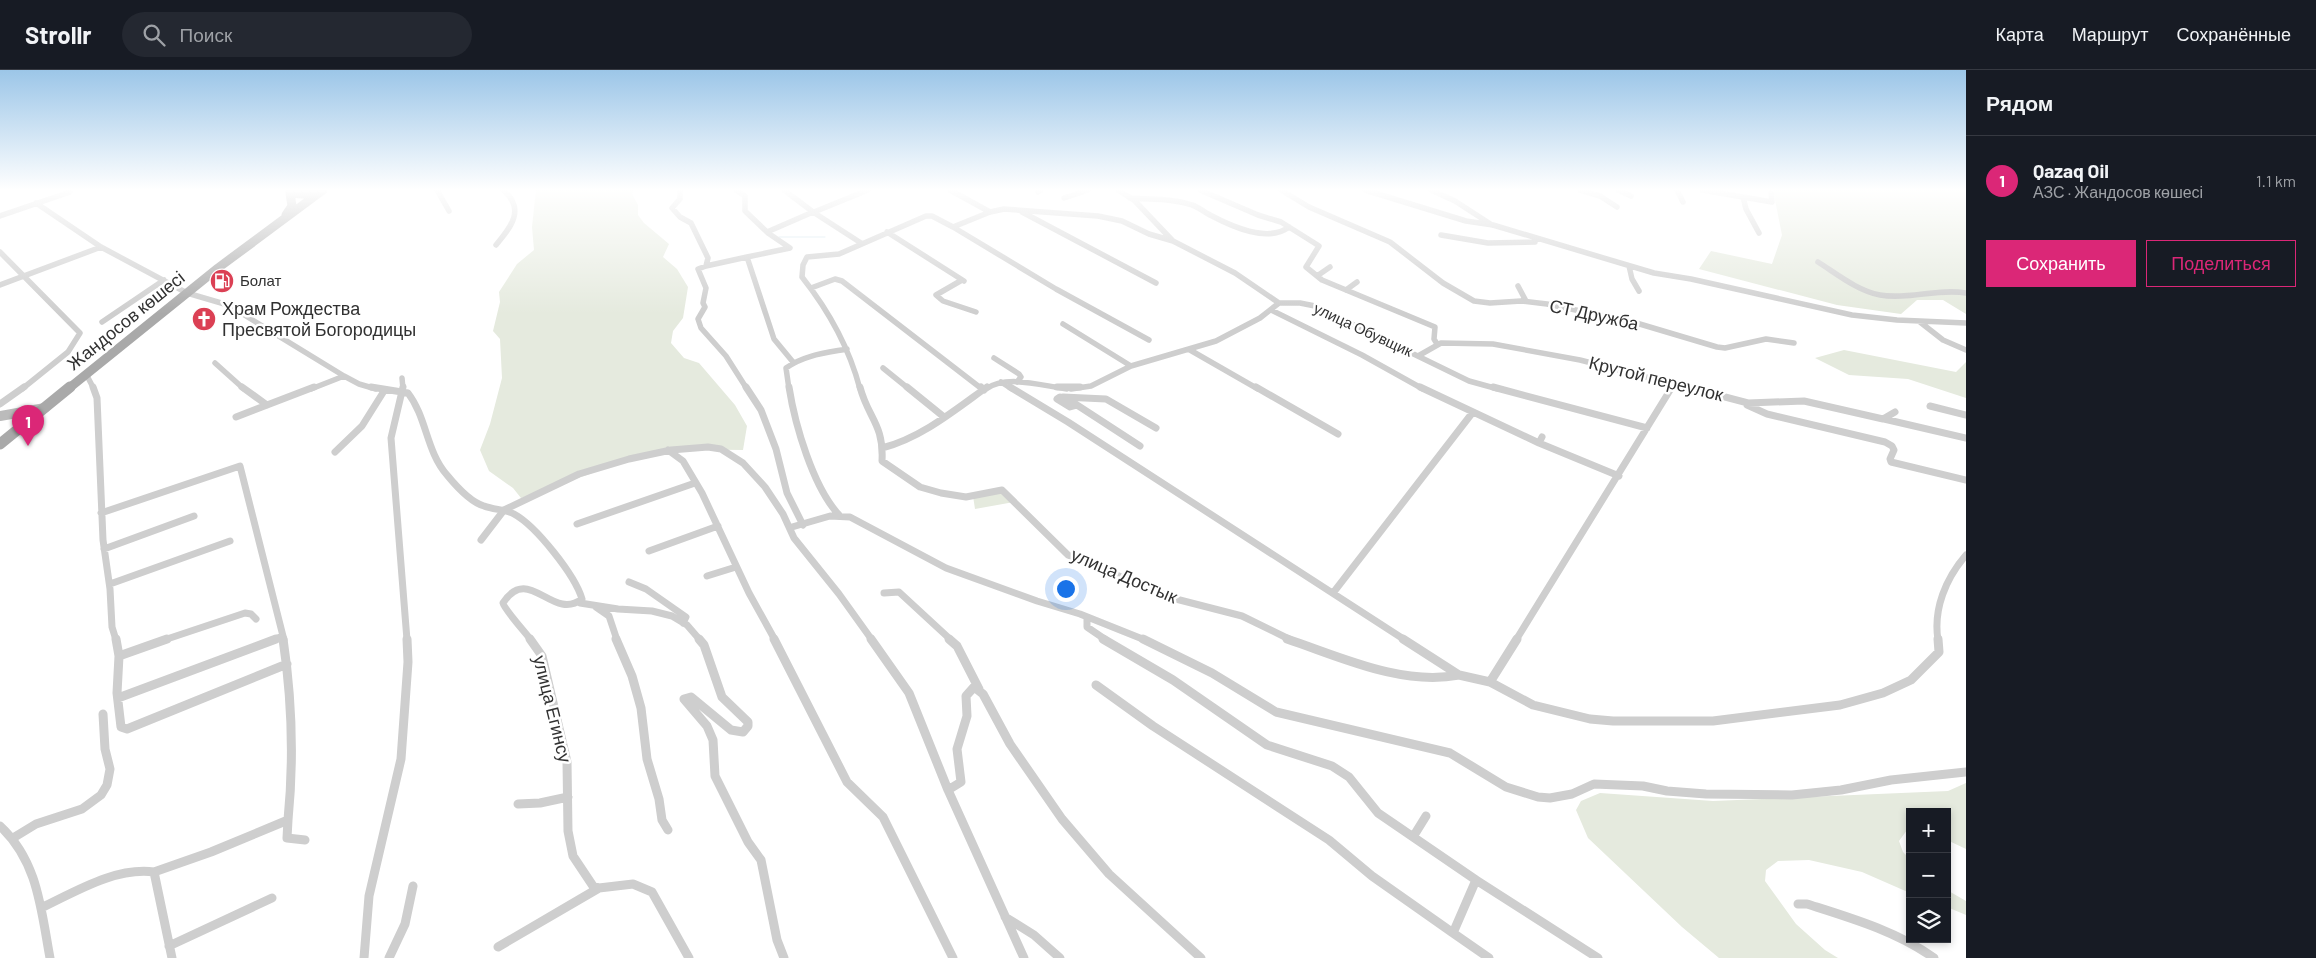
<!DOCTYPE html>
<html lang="ru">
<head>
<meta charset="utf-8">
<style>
	:root { --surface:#171b24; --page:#242831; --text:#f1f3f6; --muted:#9ea1a6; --line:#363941; --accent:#db2777 }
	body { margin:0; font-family:Barlow,sans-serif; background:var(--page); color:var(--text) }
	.controls { position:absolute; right:15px; bottom:15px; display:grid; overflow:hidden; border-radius:0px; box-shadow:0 2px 8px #0003 }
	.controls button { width:45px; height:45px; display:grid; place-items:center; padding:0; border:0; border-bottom:1px solid var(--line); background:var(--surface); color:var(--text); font:25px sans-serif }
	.you { position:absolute; left:1065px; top:518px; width:18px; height:18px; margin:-12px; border:4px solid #fff; border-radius:50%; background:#1a73e8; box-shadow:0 0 0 8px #1a73e833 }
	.badge { display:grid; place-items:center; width:32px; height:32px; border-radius:50%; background:var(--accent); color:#fff; font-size:16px; font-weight:700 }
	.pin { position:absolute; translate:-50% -41px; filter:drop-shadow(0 1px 2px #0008) }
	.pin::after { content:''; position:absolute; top:26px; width:18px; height:15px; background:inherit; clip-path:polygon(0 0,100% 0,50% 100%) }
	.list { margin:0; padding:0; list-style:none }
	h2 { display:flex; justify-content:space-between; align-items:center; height:65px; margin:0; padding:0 20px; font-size:21px }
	h2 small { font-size:16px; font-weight:400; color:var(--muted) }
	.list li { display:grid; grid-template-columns:32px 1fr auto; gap:15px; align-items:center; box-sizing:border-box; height:90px; padding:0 20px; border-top:1px solid var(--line) }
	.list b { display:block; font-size:19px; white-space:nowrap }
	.list p { margin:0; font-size:16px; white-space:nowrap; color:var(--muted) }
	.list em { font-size:16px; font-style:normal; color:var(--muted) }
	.actions { display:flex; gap:10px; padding:15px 20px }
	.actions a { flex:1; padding:11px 0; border:1px solid var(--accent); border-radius:0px; text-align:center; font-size:18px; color:var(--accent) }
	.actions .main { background:var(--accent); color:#fff }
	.icon { flex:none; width:28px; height:28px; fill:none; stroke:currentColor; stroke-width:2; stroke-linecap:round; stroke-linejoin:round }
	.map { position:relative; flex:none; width:1966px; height:888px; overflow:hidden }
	header { display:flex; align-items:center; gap:30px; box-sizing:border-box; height:70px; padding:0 25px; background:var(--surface); border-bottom:1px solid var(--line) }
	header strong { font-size:24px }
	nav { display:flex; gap:28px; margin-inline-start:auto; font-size:18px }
	.search { width:350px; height:45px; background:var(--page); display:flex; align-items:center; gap:12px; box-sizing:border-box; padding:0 18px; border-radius:28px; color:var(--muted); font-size:19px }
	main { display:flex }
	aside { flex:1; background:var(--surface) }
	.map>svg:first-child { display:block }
	.green { fill:#e5eade }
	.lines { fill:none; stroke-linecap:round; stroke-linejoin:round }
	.stream { stroke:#cbe0e9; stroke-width:1 }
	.street-far2 { stroke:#cecece; stroke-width:5.5 }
	.street-far1 { stroke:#cecece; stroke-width:7 }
	.street { stroke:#cecece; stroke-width:9 }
	.secondary { stroke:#bbb; stroke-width:10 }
	.primary-far1 { stroke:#a9a9a9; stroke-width:9 }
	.primary { stroke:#a9a9a9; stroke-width:11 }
	.labels { text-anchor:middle; stroke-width:5; stroke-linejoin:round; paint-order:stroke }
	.far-poi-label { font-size:15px; fill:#313131; stroke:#fff; text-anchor:start }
	.far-street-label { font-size:15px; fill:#313131; stroke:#fff }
	.poi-label { font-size:18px; fill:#313131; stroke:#fff; text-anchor:start }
	.street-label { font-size:18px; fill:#313131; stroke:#fff }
</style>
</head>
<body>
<header>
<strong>Strollr</strong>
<div class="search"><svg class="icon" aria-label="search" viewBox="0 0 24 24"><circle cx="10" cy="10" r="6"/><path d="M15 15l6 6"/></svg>Поиск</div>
<nav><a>Карта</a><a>Маршрут</a><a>Сохранённые</a></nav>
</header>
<main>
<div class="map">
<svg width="1966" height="888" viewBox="0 0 1966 888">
	<rect width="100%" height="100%" fill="#fff"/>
	<path class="green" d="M 536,120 L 634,120 L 632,124 L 638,135 L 638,145 L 644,153 L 669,174 L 663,187 L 677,199 L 688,217 L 683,248 L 673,261 L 671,273 L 684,288 L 699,293 L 735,335 L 747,356 L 743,380 L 661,379 L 521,428 L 513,418 L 489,401 L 480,380 L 490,354 L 502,308 L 500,269 L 493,261 L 500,232 L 499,222 L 517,194 L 534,180 L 532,157 Z
		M 1773,120 L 1966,120 L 1966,244 L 1943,230 L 1917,230 L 1901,244 L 1837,235 L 1699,199 L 1711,181 L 1772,194 L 1782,165 Z
		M 1844,280 L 1956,302 L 1966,292 L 1966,328 L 1908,309 L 1849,305 L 1815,288 Z
		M 1002,420 L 1014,432 L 975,439 L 973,426 Z
		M 1966,713 L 1966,779 L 1947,770 L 1947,742 L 1910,742 L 1910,756 L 1899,771 L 1903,782 L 1910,789 L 1910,823 L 1862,802 L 1809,790 L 1778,791 L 1766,800 L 1765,811 L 1796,854 L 1825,880 L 1838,888 L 1719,888 L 1682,857 L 1588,768 L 1576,740 L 1581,731 L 1600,723 L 1713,731 L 1948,721 Z
		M 1947,820 L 1966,831 L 1966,845 L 1947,837 Z"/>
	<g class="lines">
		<path class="stream" d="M 779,167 L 825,167"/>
		<path class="street-far2" d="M 437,120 L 449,141
			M 680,120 L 680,129 L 672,138 L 680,147 L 691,153 L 708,188 L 706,196 L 698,199 L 706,218 L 703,233 L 705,237 L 698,249 L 701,258 L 726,286 L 747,319
			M 736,120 L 745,126 L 745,141 L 768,163 L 790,178 L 747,187 L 774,269 L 793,292
			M 784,120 L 813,142 L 861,173
			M 950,120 L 990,142
			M 1118,120 L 1135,131 L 1172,170
			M 1200,120 L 1258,145 L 1281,152 L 1316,174 L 1319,176 L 1306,197 L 1322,210 L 1435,257 L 1434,269 L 1437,274
			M 1281,120 L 1309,137 L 1390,172 L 1443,213 L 1474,231 L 1490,233 L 1521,231 L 1547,234 L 1633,252 L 1717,277 L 1725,278 L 1766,269 L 1794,273
			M 1365,120 L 1466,151 L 1493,155 L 1654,203 L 1691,209 L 1852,245 L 1897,250 L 1966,253
			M 1431,120 L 1455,131 L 1492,155
			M 1580,120 L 1600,126 L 1617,137
			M 1618,120 L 1631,126
			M 1677,120 L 1683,132
			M 1702,120 L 1772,132 L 1771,123
			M 1038,122 L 1041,120
			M 1743,127 L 1746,139 L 1759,163
			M 1064,128 L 1088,120
			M 1130,128 C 1150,130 1172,128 1192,135 C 1199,137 1205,143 1212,146 C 1233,157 1268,173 1289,157
			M 36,133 L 101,177 L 187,223 L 228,235 L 344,306 L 359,314 L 376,319
			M 814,142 L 868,120
			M 1022,142 L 1156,213
			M 0,146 L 70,122
			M 953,157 L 1056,219 L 1149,270
			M 767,162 L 813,142
			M 887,162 L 964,211
			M 1441,165 L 1488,173 L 1535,172
			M 496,175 C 511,157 526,139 503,120
			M 0,182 L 80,263 L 68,282 L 22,319
			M 1818,192 C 1837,204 1858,221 1880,225 C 1908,230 1938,218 1966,223
			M 706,196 L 747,187
			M 1629,196 L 1632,209 L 1639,221
			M 1317,206 L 1330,197
			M 962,210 L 936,225 L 943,231 L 976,242
			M 0,215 L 101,177
			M 1518,216 L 1526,231
			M 811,218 L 835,209 L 842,211 L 982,319
			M 1346,220 L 1357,212
			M 1271,240 L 1362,285 L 1423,319
			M 102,252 L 164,210
			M 1920,252 L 1943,270 L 1966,280
			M 1063,254 L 1131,296
			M 1190,280 L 1258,319
			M 1418,286 L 1441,273 L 1493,274 L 1580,290 L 1692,319
			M 994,288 L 1019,304 L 1021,307 L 1017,312
			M 215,293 L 244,319
			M 883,298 L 909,319
			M 86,304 L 94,319
			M 402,308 L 403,319
			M 1001,312 L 1012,319
			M 311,319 L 344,306
			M 789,319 L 786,298 C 804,285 825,283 847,279
			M 860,319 C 849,277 829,241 802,207 L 803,195 L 807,187 L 839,184 L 926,146 L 932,146 L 953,157 L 990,142 L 1004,139 L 1098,146 L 1122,151 L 1149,164 L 1173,171 L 1235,203 L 1279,233 L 1300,233 L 1315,236 L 1469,311 L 1498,319
			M 986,319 C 1007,304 1043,316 1067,319
			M 1071,319 L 1091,316 L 1131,296 L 1216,271 L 1260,248 L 1279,233
			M 1671,319 L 1674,314"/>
		<path class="street-far1" d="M 93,317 L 97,328 L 103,470 L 110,519 L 112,557 L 116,570
			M 242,317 L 267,335
			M 371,317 L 408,323 C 427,348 426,381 447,405 C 456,416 470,432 484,436 C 494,440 505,439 514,444 C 536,456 575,505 582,529 C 552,552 529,493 503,533 C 504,539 525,562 531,570
			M 403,317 L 391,368 L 407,570
			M 746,317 L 761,340 L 776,379 L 787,423 L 803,455
			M 789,317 C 795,355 813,417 839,445
			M 860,317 C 868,348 884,354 882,391 L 920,417 L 941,423 L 966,427 L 1002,420 L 1068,485 L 1172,528 L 1242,546 L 1291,570
			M 907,317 L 944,347
			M 981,317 L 984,320
			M 1010,317 L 1068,352 L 1405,570
			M 1057,317 L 1080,317
			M 1256,317 L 1338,364
			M 1420,317 L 1539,373
			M 1493,317 L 1647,358
			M 1687,317 L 1748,333 L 1804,331 L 1883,349 L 1895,342
			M 1060,327 L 1077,335 L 1070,337 L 1057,329 Z
			M 1063,327 L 1106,329 L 1156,358
			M 0,334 L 24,317
			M 1077,335 L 1140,376
			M 1747,335 L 1767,344 L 1885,372 L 1892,376 L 1894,380 L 1890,389 L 1891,392 L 1966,410
			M 1930,336 L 1966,345
			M 236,347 L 314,317
			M 1884,349 L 1966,368
			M 1542,367 L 1539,373 L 1619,406
			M 882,378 C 921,368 955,340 987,317
			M 668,380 L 683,391 L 702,423 L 749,523 L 775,570
			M 335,382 L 362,356 L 384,321
			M 101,443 L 240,396 L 284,570
			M 577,454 L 695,413
			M 792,457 L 830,446 L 850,447 L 946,498 L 1037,531 L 1080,544 L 1145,570
			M 481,470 L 504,440 L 579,404 L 629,389 L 671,380 L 708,377 L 721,379 L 743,393 L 765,417 L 783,444 L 794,468 L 839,524 L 872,570
			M 104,479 L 194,446
			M 649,481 L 718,456
			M 707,506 L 736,497
			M 629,512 L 646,519 L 686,547 L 683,553
			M 110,514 L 230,471
			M 884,523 L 899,522 L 951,570
			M 1333,523 L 1473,342
			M 580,533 L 618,539 L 652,541 L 672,546 L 687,555 L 700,570
			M 596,537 L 609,546 L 617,570
			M 1087,548 L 1087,557 L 1106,570
			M 164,570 L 245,543 L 251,544 L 256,549
			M 272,570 L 283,566
			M 1516,570 L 1672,317
			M 1938,570 C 1933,539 1946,508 1966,485"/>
		<path class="street" d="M 116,569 L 119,586
			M 167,569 L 119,586 L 117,623 L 121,657 L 127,659 L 287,594
			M 530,569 L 542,586 L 567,692 L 568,761 L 573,786 L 593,816 L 599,818 L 633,814 L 652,822 L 689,888
			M 616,569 L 632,606 L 641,638 L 647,689 L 659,729 L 662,750 L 668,760
			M 699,569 L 704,575 L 722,627 L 748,652 L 748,656 L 743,662 L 731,660 L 691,627 L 684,629 L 707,656 L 713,670 L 715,706 L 748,772 L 761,790 L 777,870 L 784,888
			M 774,569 L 847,712 L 883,747 L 953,888
			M 871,569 L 909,623 L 948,720 L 1024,888
			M 949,569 L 957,576 L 979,619
			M 1103,569 L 1173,610 L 1267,675 L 1332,696 L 1349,707 L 1378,743 L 1476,810 L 1453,863 L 1489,888
			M 1143,569 L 1212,603 L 1276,642 L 1450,683 L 1506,717 L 1538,727 L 1550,728 L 1572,724 L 1594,714 L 1643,716 L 1667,721 L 1706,724 L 1792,725 L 1841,720 L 1891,710 L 1966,702
			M 1287,569 C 1341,587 1401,616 1459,605
			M 1403,569 L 1459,605 L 1490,612 L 1533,635 L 1590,649 L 1613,651 L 1713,651 L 1840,635 L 1883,623 L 1911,610 L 1939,582 L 1938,569
			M 1490,612 L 1517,569
			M 1096,615 L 1153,656 L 1329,770 L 1372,806 L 1453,863
			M 118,628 L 276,569
			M 948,720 L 961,712 L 957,679 L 967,646 L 966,626 L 974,617 L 983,624 L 1010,674 L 1062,749 L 1109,804 L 1201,888
			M 518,734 L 540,733 L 568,727
			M 288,750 L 287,768 L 305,770
			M 0,756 C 38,791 41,840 50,888
			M 1413,767 L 1426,746
			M 13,768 L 36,754 L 82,739 L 101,725 L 107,715 L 110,699 L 105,679 L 103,644
			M 154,802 L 211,782 L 288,750 C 294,689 292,629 283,569
			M 1476,810 L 1598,888
			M 1798,834 L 1807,834 C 1851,848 1896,861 1934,888
			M 41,838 C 75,822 115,797 154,802 L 172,888
			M 1005,847 L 1034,865 L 1060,888
			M 169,876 L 272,828
			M 498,877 L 599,818
			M 364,888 L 369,826 L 401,689 L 408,592 L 407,569
			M 389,888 L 405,854 L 413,816"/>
		<path class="secondary" d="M 0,346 L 45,338"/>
		<path class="primary-far1" d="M 286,145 L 292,136 L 290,123 L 303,124 L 316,121
			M 68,319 L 218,198 L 323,120"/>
		<path class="primary" d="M 0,374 L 70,317"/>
	</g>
	<linearGradient id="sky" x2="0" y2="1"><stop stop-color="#9cc6e8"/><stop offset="0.49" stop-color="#fff"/><stop offset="1" stop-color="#fff" stop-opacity="0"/></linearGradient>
	<rect width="1966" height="244" fill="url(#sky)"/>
	<defs>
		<g id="fuel-disc" transform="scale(1.25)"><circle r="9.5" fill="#db4054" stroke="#fff"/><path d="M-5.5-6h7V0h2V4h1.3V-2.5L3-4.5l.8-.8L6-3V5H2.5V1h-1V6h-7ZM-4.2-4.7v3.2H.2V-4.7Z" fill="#fff"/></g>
		<g id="church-disc" transform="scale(1.25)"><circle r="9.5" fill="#db4054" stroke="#fff"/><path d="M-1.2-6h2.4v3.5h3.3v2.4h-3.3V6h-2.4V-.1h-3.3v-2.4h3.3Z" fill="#fff"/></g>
	</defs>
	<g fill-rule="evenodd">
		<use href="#fuel-disc" x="222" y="211"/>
		<use href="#church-disc" x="204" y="249"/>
	</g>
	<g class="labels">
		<g class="far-poi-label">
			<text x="240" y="216">Болат</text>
		</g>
		<g class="far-street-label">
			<text transform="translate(1363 260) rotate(25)" y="5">улица Обувщик</text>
		</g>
		<g class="poi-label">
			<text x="222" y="245">Храм Рождества<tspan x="222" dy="21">Пресвятой Богородицы</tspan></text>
		</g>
		<g class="street-label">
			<text transform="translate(1594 245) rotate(12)" y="6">СТ Дружба</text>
			<text transform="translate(126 251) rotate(-39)" y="6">Жандосов көшесі</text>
			<text transform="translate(1656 309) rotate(14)" y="6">Крутой переулок</text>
			<text transform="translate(1124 506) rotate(23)" y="6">улица Достык</text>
			<text transform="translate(552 639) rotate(76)" y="6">улица Егинсу</text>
		</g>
	</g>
</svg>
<div class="controls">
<button>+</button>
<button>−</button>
<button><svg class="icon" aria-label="layers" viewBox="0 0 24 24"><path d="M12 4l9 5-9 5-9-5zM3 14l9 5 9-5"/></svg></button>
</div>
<div class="you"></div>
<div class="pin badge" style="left:28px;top:376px">1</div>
</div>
<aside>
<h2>Рядом<small></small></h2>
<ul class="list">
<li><span class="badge">1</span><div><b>Qazaq Oil</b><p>АЗС · Жандосов көшесі</p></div><em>1.1 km</em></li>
</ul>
<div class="actions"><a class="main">Сохранить</a><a>Поделиться</a></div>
</aside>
</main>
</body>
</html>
